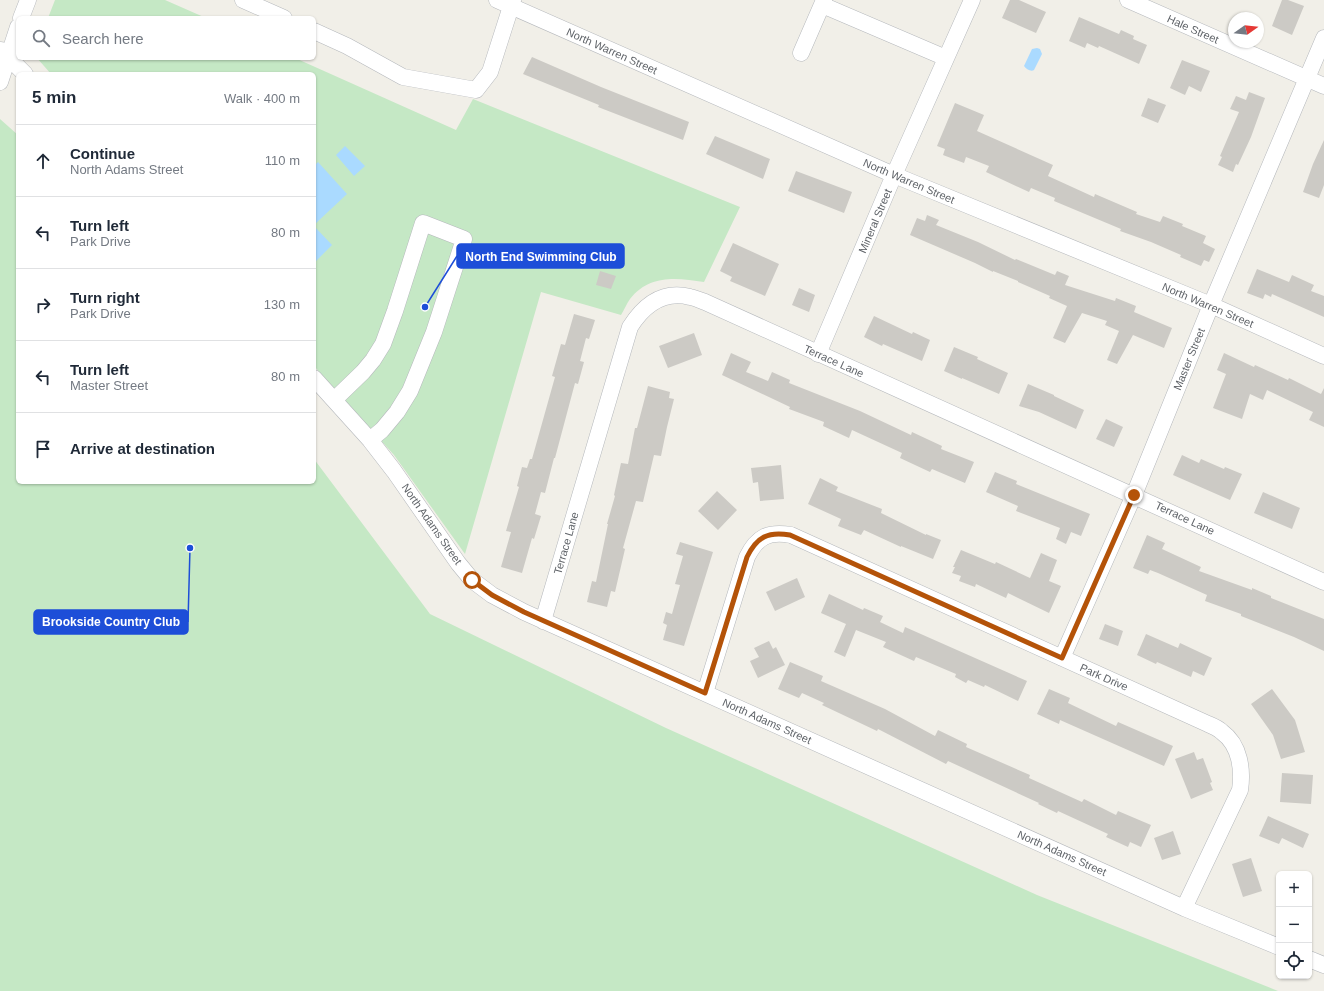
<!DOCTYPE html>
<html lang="en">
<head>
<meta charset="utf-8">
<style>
	:root { --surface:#fff; --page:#f2f2f3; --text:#1f2937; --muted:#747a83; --line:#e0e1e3 }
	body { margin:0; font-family:Arial,sans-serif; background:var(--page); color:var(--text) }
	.controls { position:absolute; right:12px; bottom:12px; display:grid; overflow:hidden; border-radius:6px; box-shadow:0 1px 3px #0004 }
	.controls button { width:36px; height:36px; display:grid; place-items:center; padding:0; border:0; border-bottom:1px solid var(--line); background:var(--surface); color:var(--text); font:20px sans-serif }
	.compass { position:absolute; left:1228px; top:12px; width:36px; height:36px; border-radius:50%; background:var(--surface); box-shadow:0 1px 3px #0004; rotate:75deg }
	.stop { position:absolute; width:12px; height:12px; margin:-9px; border:3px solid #b45309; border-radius:50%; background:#fff }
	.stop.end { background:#b45309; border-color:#fff; box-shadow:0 1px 4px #0008 }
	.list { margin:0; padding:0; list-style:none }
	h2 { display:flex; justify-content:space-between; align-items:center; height:52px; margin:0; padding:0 16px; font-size:17px }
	h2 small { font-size:13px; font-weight:400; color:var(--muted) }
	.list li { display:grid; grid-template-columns:26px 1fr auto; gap:12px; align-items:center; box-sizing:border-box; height:72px; padding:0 16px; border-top:1px solid var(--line) }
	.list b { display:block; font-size:15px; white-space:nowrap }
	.list p { margin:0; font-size:13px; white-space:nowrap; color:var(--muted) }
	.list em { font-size:13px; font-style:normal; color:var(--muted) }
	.icon { flex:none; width:22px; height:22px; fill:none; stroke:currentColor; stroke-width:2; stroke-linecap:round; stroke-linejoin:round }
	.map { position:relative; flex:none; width:1324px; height:991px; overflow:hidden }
	.search { position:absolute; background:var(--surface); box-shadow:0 1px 3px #0004; left:16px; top:16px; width:300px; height:44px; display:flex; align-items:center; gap:10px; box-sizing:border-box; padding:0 14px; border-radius:6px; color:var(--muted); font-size:15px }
	.panel { position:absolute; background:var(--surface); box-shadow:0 1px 3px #0004; left:16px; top:72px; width:300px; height:412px; border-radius:6px }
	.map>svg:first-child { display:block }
	.green { fill:#c5e8c5 }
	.water { fill:#aadaff }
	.building { fill:#cccac5 }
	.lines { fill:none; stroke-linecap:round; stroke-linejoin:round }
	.minor-casing { stroke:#b5b8bc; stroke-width:17 }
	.minor { stroke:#fff; stroke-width:16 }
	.route { stroke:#b45309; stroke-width:5 }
	.labels { text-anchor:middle; stroke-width:4; stroke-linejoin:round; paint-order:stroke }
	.street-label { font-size:11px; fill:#5f6368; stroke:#fff }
	.leader { fill:none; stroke:#1d4ed8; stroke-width:1.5 }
	.callout-dot { fill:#1d4ed8; stroke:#fff; stroke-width:1.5 }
	.callout { fill:#1d4ed8; stroke:#1d4ed8; stroke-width:1.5 }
	.callout-label { font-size:12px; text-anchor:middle; font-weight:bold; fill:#fff }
</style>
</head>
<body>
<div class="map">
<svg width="1324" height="991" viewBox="0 0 1324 991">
	<rect width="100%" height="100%" fill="#f1efe8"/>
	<path class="green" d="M 55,0 L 165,0 L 206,18 L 48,18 Z
		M 37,58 L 295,58 L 456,130 L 473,99 L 740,207 L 704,282 C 677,278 650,274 630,299 C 627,303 624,310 621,315 L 541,292 L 465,554 L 394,455 L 314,366 L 314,74 L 51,74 Z
		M 0,119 L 18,135 L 18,482 L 314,482 L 314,459 L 430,614 L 666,728 L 1037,895 L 1278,991 L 0,991 Z"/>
	<path class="water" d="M 1037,48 L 1040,49 L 1042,54 L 1034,70 C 1031,72 1026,69 1024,66 L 1032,49 Z
		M 345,146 L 365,166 L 354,176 L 336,155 Z
		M 318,162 L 347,194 L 314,225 L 314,166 Z
		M 314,226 L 332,245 L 314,263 Z"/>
	<path class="building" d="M 1010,0 L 1019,0 L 1046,12 L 1036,33 L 1002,18 Z
		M 1282,0 L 1288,0 L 1304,6 L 1292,35 L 1272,26 Z
		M 1079,17 L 1119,34 L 1121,30 L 1134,36 L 1133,39 L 1147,45 L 1139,64 L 1099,46 L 1098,48 L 1087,43 L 1085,48 L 1069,41 Z
		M 532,57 L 601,87 L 689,122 L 683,140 L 598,107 L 599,105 L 523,74 Z
		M 1182,60 L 1210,71 L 1201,92 L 1189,86 L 1185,95 L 1170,88 Z
		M 1249,92 L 1265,98 L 1251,137 L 1238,165 L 1236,164 L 1233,172 L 1218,165 L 1222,157 L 1220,156 L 1239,112 L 1230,109 L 1236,96 L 1246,100 Z
		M 1148,98 L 1166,105 L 1158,123 L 1141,116 Z
		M 955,103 L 984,115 L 977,131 L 1053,165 L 1048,176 L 1094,197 L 1095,194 L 1137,212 L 1136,214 L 1160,222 L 1163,216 L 1183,224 L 1182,226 L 1206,236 L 1203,243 L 1215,249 L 1209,262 L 1204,260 L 1201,266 L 1180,257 L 1181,255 L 1151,242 L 1120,231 L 1121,229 L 1054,201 L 1055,198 L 1031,188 L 1029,192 L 986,172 L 989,166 L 966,157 L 964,163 L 943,155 L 945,149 L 937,146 Z
		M 715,136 L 770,159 L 763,179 L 706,154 Z
		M 1324,140 L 1324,185 L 1319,198 L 1303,192 L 1313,164 Z
		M 796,171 L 852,192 L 844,213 L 788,191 Z
		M 927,215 L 939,220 L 936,225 L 978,242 L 1015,260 L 1016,259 L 1055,275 L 1057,271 L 1069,276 L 1065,285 L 1115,301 L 1116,298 L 1136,306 L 1134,312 L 1172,328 L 1164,348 L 1133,335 L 1117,364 L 1107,360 L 1119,331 L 1105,325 L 1107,321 L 1082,313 L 1065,343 L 1053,338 L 1067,306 L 1049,298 L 1050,296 L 1018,282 L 1018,281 L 993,271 L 993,272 L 975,263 L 910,235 L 917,218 L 925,221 Z
		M 733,243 L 779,264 L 765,296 L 730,281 L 732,277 L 720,271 Z
		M 1257,269 L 1289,282 L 1292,275 L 1314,285 L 1311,291 L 1324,296 L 1324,317 L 1272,294 L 1271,297 L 1265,294 L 1263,299 L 1247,293 Z
		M 600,271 L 616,276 L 611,289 L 596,285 Z
		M 799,288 L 815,295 L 809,312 L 792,305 Z
		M 574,314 L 595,320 L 589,339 L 586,338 L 580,361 L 584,362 L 578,384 L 575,383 L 555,458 L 554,458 L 545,493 L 541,492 L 535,514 L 541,516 L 534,539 L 532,538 L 522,573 L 501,567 L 511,532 L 506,531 L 519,487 L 517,486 L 522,467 L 527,468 L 530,459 L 532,459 L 555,377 L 552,376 L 561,344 L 565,345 Z
		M 874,316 L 912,334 L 913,332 L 930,340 L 922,361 L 883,344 L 882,346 L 864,337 Z
		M 694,333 L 702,355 L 668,368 L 659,346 Z
		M 954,347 L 978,357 L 977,359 L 1008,373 L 999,394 L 962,378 L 962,379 L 944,371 Z
		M 731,353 L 751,362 L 746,372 L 768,381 L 772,372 L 790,380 L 789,383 L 860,411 L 911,435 L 912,432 L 942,446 L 941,449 L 974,462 L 965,483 L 932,469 L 930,472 L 900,458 L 902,453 L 852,430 L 849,438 L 823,426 L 824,422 L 789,409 L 790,407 L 722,375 Z
		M 1224,353 L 1254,367 L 1255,365 L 1288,380 L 1289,378 L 1321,394 L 1324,388 L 1324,427 L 1309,420 L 1313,412 L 1267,390 L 1263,400 L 1250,394 L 1242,419 L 1213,408 L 1226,374 L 1217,370 Z
		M 1028,384 L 1054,395 L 1054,396 L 1084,410 L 1076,429 L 1039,412 L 1019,406 Z
		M 648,386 L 670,392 L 669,398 L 674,399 L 667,427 L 661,456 L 654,455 L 643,502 L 636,501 L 623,548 L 625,549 L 615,592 L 611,591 L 607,607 L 587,602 L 592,581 L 596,582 L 608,524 L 607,524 L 615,496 L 614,495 L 621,463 L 628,464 L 635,428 L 637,428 Z
		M 1106,419 L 1123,427 L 1114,447 L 1096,439 Z
		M 1182,455 L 1199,463 L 1201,459 L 1224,469 L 1225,467 L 1242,474 L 1230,500 L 1173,475 Z
		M 781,465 L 784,499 L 760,501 L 758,482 L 753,483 L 751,468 Z
		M 995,472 L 1017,481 L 1016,484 L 1090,514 L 1081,536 L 1071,532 L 1066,544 L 1056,539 L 1060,528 L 1016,511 L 1018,506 L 986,492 Z
		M 820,478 L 838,487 L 836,491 L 882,509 L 881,513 L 926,535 L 926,534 L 941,540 L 933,559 L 901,546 L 901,547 L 864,530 L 861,535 L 838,526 L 841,519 L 808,504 Z
		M 717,491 L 737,510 L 718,530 L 698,511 Z
		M 1263,492 L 1300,508 L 1292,529 L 1254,513 Z
		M 1147,535 L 1165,543 L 1162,549 L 1201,567 L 1199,571 L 1252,590 L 1252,588 L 1271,596 L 1271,598 L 1324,619 L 1324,651 L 1294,637 L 1241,616 L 1241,614 L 1205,601 L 1207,595 L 1158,573 L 1150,570 L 1148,574 L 1133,568 Z
		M 680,542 L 713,552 L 684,646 L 663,640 L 667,625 L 663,623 L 666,612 L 672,614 L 680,585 L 675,584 L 683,556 L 676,554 Z
		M 961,550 L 995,564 L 996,562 L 1030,578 L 1041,553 L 1057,560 L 1049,581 L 1061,586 L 1049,613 L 1008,593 L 1006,598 L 976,584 L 975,587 L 959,581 L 961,576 L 952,573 L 955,567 L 953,567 Z
		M 797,578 L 805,597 L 775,611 L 766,592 Z
		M 829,594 L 863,610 L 864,608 L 883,616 L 880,622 L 903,633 L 905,627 L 1027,681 L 1018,701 L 985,685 L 984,687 L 968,680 L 966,683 L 955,677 L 956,674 L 916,657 L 914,661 L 883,647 L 886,642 L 856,630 L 845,657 L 834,652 L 846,624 L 821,613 Z
		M 1105,624 L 1123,631 L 1118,646 L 1099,639 Z
		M 1146,634 L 1178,648 L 1180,643 L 1212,658 L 1204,676 L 1193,671 L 1191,677 L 1157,662 L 1156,664 L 1137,655 Z
		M 769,641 L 773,649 L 776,647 L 785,665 L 758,678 L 750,661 L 759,657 L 754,648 Z
		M 790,662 L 823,676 L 821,681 L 885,709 L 935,736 L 938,730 L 967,744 L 966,747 L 1030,775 L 1029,778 L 1082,802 L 1084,799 L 1116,815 L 1118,811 L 1151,825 L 1141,847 L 1130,842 L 1128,847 L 1106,837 L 1108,834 L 1058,811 L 1057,813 L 1038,804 L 1039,803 L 948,761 L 946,764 L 878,729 L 877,731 L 822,705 L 824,703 L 802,693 L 799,698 L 778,689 Z
		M 1049,689 L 1070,698 L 1068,703 L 1116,726 L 1118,722 L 1173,746 L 1164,766 L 1060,720 L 1059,724 L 1037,714 Z
		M 1272,689 L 1295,720 L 1305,752 L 1281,759 L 1273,735 L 1251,704 Z
		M 1194,752 L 1197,760 L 1203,758 L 1212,782 L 1210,783 L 1213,790 L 1191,799 L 1175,759 Z
		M 1282,773 L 1313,775 L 1311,804 L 1280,802 Z
		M 1268,816 L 1309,834 L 1303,848 L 1282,838 L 1279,844 L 1259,836 Z
		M 1173,831 L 1181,854 L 1162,860 L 1154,838 Z
		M 1251,858 L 1262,891 L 1243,897 L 1232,864 Z"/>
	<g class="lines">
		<g class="minor-casing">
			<path id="minor" d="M 243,0 L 284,18
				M 497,0 L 894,175 L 1211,305 L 1324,356
				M 1128,0 L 1324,86
				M 822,5 L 946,58
				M 21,18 L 28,0
				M 314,31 L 347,46 L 403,77 L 476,90 L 490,72 L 513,0
				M 1,50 L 25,74
				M 801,53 L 824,0
				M 0,82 L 18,27
				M 818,354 L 894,175 L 972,0
				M 314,378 L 370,440 L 394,471 L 458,563 L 472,580 L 492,595 L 524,612 L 1184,908 L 1279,947
				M 334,400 L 363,372 L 373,360 L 383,344 L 395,311 L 423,223 L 464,239 L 434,332 L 410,391 L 397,412 L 382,430 L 370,440
				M 543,621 L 630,327 C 644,305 663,290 690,297 C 695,298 700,300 705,302 L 1324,582
				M 1062,658 L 1134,495 L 1211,305 L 1324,38
				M 705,693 L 747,557 C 757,537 768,531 791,535 L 1208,724 C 1213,726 1218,728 1222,732 C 1240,745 1243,770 1240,790 L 1184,908
				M 1309,959 L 1324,965"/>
		</g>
		<use href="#minor" class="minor"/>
	</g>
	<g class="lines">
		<path class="route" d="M 472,580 L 492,595 L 524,612 L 705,693 L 747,557 C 757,537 768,531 790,535 L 1062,658 L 1134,495"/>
	</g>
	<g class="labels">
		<g class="street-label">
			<text transform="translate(1193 29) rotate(24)" y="4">Hale Street</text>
			<text transform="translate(612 51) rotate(24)" y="4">North Warren Street</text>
			<text transform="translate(909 181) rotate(23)" y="4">North Warren Street</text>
			<text transform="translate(875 221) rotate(-67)" y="4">Mineral Street</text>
			<text transform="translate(1208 305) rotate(23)" y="4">North Warren Street</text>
			<text transform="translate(1189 359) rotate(-68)" y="4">Master Street</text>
			<text transform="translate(834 361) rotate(24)" y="4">Terrace Lane</text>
			<text transform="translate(1185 518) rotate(25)" y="4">Terrace Lane</text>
			<text transform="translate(432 524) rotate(55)" y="4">North Adams Street</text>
			<text transform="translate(566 543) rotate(-74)" y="4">Terrace Lane</text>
			<text transform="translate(1104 677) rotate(24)" y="4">Park Drive</text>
			<text transform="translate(767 721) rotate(24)" y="4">North Adams Street</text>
			<text transform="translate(1062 853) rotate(24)" y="4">North Adams Street</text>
		</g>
	</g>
	<path class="leader" d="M425 307L457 256M190 548L188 622"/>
	<g class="callout-dot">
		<circle cx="425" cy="307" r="4"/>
		<circle cx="190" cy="548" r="4"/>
	</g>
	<g class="callout">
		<rect x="457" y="244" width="167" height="24" rx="4"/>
		<rect x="34" y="610" width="154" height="24" rx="4"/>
	</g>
	<g class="callout-label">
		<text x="541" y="261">North End Swimming Club</text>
		<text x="111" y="626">Brookside Country Club</text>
	</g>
</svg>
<div class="controls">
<button>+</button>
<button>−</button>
<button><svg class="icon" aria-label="locate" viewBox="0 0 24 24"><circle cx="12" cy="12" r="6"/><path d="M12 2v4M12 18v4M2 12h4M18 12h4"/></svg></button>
</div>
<svg class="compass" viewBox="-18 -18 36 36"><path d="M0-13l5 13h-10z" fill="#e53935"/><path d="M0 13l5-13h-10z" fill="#747a83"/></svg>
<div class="stop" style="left:472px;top:580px"></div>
<div class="stop end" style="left:1134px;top:495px"></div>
<div class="search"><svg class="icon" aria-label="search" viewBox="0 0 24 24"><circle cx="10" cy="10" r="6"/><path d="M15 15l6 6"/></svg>Search here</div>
<section class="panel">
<h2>5 min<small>Walk · 400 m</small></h2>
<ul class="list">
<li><svg class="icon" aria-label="ahead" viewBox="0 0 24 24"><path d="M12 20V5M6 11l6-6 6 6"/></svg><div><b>Continue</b><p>North Adams Street</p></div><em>110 m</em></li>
<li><svg class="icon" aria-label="left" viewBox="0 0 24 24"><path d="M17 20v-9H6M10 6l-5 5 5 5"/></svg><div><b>Turn left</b><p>Park Drive</p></div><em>80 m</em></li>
<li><svg class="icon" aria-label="right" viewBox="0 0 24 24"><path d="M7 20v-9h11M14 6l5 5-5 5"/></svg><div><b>Turn right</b><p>Park Drive</p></div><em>130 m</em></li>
<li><svg class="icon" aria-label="left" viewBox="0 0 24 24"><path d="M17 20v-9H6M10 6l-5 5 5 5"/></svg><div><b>Turn left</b><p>Master Street</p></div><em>80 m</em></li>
<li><svg class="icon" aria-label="arrive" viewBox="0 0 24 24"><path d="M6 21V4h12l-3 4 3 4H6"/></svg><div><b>Arrive at destination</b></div></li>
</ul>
</section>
</div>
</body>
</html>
